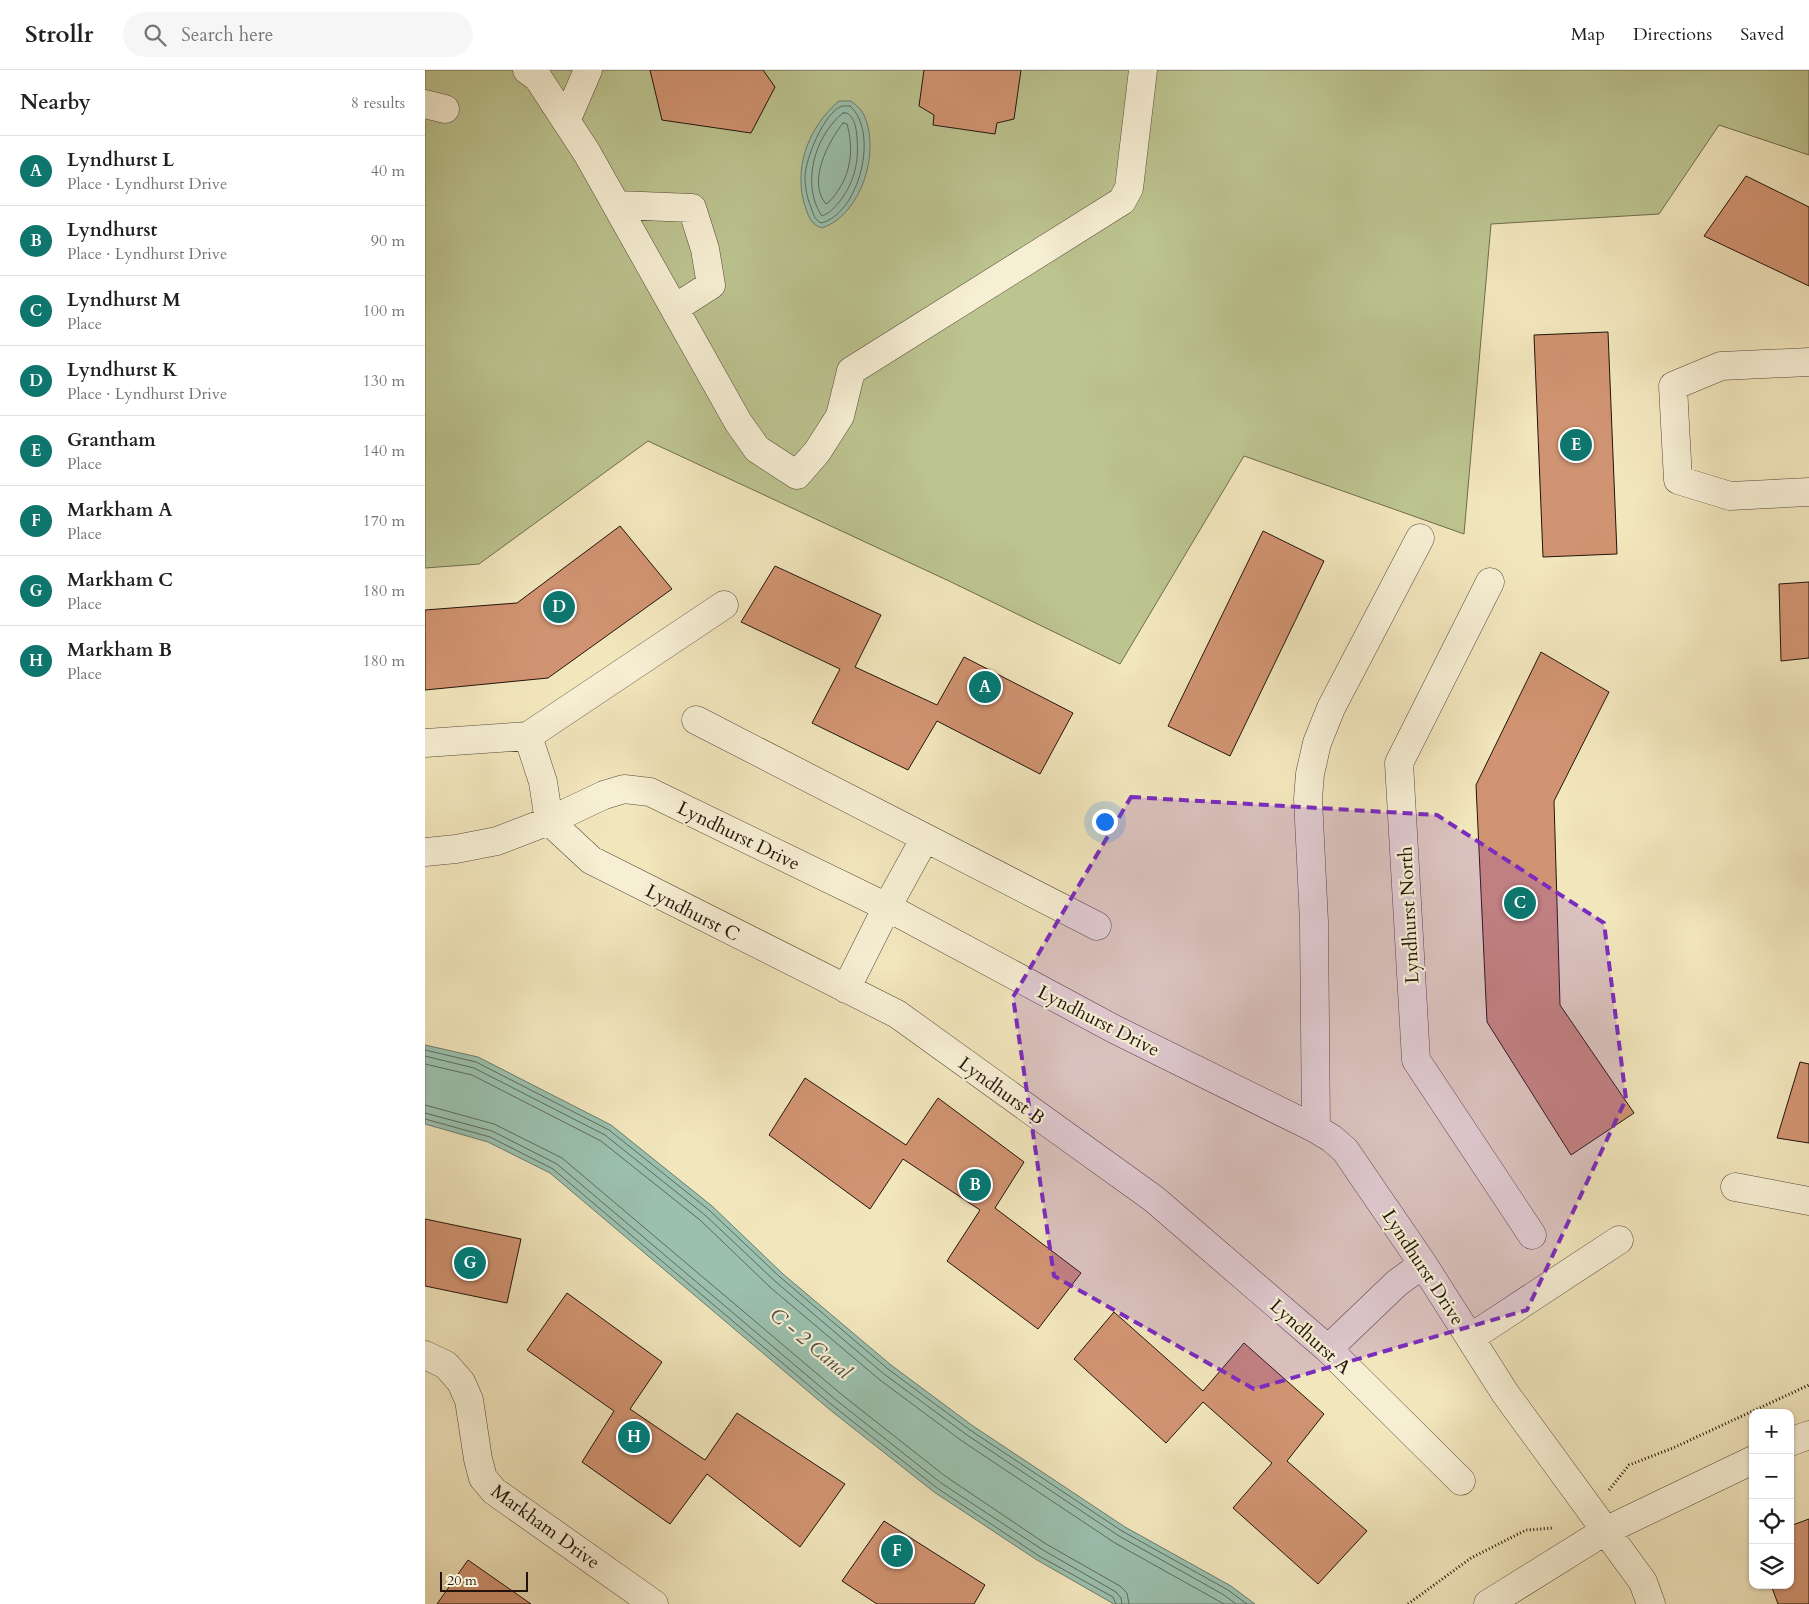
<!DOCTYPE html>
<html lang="en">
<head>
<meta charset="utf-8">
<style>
	:root { --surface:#fff; --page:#f6f6f6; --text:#202124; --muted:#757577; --line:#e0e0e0; --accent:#0f766e }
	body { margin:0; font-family:Cardo,serif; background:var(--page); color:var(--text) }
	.controls { position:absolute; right:15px; bottom:15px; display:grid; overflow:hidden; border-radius:10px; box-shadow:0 1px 4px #0004 }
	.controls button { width:45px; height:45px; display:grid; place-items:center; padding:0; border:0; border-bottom:1px solid var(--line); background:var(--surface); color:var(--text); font:25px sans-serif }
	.scale { position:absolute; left:15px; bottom:12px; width:88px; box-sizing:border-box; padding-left:5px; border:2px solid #22140c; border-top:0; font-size:14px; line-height:18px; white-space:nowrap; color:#22140c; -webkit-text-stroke:4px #f7efd4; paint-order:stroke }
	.you { position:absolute; left:679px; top:751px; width:18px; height:18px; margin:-12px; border:4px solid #fff; border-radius:50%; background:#1a73e8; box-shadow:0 0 0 8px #1a73e833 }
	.badge { display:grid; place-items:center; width:32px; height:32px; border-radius:50%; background:var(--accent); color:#fff; font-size:16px; font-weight:700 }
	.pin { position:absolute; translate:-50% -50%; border:2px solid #fff; box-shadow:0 1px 5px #0006 }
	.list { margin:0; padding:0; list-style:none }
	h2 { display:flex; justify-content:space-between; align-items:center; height:65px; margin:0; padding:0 20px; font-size:21px }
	h2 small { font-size:16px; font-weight:400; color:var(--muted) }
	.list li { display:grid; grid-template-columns:32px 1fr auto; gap:15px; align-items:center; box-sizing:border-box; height:70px; padding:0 20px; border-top:1px solid var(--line) }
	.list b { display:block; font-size:19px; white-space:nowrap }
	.list p { margin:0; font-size:16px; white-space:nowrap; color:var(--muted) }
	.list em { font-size:16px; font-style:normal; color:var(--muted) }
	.icon { flex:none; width:28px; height:28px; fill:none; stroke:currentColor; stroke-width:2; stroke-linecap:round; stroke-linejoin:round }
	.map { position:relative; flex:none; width:1384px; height:1534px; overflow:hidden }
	header { display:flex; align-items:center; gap:30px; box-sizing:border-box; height:70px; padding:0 25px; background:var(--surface); border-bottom:1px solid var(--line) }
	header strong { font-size:24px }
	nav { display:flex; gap:28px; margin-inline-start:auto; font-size:18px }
	.search { width:350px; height:45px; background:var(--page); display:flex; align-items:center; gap:12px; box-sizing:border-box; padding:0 18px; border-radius:28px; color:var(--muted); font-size:19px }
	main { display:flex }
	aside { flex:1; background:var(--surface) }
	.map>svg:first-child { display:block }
	.green { fill:#bcc490; stroke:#6f6c4e }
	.water { fill:#9bc0ae; stroke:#6b7b6d }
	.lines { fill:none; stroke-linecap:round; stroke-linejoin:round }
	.shore { stroke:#5e6a5d; stroke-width:1 }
	.building { fill:#d19472; stroke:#22140c }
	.minor-casing { stroke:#564838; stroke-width:29 }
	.path { stroke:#22140c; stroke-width:3; stroke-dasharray:1 2.5; stroke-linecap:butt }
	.minor { stroke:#f7efd4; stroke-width:28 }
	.marked { fill:#7b2cbf; fill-opacity:0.2; stroke:#7b2cbf; stroke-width:4; stroke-dasharray:10 6; stroke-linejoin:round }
	.labels { text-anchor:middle; stroke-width:4.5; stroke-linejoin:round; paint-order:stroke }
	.street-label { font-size:19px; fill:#22140c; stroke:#f7efd4 }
	.water-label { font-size:20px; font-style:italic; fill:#4c5045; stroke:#f7efd4 }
</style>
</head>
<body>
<header>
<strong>Strollr</strong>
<div class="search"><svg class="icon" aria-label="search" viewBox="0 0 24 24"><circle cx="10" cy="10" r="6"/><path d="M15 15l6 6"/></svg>Search here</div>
<nav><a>Map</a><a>Directions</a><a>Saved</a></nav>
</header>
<main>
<aside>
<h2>Nearby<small>8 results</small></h2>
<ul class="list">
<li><span class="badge">A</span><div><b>Lyndhurst L</b><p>Place · Lyndhurst Drive</p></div><em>40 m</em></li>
<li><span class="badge">B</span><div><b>Lyndhurst</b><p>Place · Lyndhurst Drive</p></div><em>90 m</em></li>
<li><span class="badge">C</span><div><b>Lyndhurst M</b><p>Place</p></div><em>100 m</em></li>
<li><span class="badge">D</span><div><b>Lyndhurst K</b><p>Place · Lyndhurst Drive</p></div><em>130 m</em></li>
<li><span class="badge">E</span><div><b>Grantham</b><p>Place</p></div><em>140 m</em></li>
<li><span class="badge">F</span><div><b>Markham A</b><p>Place</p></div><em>170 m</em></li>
<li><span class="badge">G</span><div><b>Markham C</b><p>Place</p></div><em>180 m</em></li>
<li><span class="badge">H</span><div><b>Markham B</b><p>Place</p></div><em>180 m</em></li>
</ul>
</aside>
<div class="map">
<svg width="1384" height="1534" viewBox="0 0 1384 1534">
	<rect width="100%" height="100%" fill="#f2e6bd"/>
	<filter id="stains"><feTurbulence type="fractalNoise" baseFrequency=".004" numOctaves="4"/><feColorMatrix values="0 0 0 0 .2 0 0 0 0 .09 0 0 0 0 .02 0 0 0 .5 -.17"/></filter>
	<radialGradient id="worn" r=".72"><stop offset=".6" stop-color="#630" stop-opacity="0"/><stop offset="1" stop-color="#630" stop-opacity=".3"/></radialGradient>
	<path class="green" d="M 0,0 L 1384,0 L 1384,85 L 1294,55 L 1234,144 L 1066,154 L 1039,464 L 819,386 L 695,594 L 524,511 L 223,371 L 54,494 L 0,498 Z"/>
	<path class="water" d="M 414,31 L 426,31 C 431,35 436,39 439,45 C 456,82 436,145 397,158 C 387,155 384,148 381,139 C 367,100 383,57 414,31 Z
		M 0,975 L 53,987 L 186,1055 L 287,1136 L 358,1204 L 466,1295 L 548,1356 L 700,1457 L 806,1516 L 830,1534 L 689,1534 L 612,1490 L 509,1422 L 404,1339 L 125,1103 L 63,1072 L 0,1054 Z"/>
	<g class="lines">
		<path class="shore" d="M 425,36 C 455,62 434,144 396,153 C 390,150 388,144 386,137 C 382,128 380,117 380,107 C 380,90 399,42 417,36 C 418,36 423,36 425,36 Z
			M 418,43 L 422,43 C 430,48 431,58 432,67 C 434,91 430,111 415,131 C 410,137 405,143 397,146 C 394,142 392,137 390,132 C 380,102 393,63 418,43 Z
			M 418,53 L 422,54 C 428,76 427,99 414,119 C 410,125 406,131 401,134 C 382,112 403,72 418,53 Z
			M 0,980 L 51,992 L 184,1060 L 284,1140 L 355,1207 L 463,1299 L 545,1360 L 697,1461 L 803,1520 L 822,1534
			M 0,986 L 49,998 L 180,1065 L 280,1145 L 351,1212 L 459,1304 L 542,1365 L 694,1466 L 799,1525 L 811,1534
			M 0,994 L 47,1005 L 176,1071 L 275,1150 L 346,1218 L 455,1310 L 537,1371 L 690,1473 L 799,1534
			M 0,1035 L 69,1054 L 137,1088 L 416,1324 L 520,1406 L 621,1474 L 695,1516 L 702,1523 L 704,1534
			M 0,1043 L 67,1061 L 132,1094 L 411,1330 L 516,1413 L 618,1480 L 691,1522 L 696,1528 L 697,1534
			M 0,1049 L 65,1067 L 128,1099 L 407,1335 L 512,1418 L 614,1486 L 688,1527 L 691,1534"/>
	</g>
	<path class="building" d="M 225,0 L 338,0 L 350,17 L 326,63 L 237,50 Z
		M 499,0 L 596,0 L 589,49 L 572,53 L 570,64 L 508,55 L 509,45 L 494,36 Z
		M 1321,106 L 1384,137 L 1384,216 L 1279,166 Z
		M 1183,262 L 1192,484 L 1118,487 L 1109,265 Z
		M 195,456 L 247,519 L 123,608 L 0,620 L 0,540 L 92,533 Z
		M 838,461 L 899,491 L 805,686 L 743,656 Z
		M 350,496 L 456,545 L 430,597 L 512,635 L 539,587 L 648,643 L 615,704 L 512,651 L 483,700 L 387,653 L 415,599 L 316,552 Z
		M 1384,512 L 1384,588 L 1356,591 L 1354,514 Z
		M 1116,582 L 1184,622 L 1129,731 L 1135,935 L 1209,1043 L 1146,1085 L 1062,952 L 1051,715 Z
		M 1375,992 L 1384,994 L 1384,1073 L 1352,1068 Z
		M 380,1008 L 481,1075 L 513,1028 L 599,1092 L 570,1138 L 656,1203 L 613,1259 L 522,1191 L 555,1140 L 478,1089 L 445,1139 L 344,1065 Z
		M 0,1149 L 96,1169 L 82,1233 L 0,1216 Z
		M 142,1223 L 237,1292 L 205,1339 L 280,1390 L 312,1343 L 420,1414 L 375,1477 L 282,1404 L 245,1454 L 157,1392 L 189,1341 L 102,1280 Z
		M 689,1242 L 778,1321 L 819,1273 L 899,1344 L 862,1391 L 942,1461 L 893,1514 L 808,1438 L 847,1393 L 778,1332 L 741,1373 L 649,1289 Z
		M 1384,1449 L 1384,1534 L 1353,1534 L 1346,1515 L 1365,1515 L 1365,1456 Z
		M 459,1451 L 560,1515 L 549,1534 L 452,1534 L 417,1511 Z
		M 43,1490 L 106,1534 L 12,1534 Z"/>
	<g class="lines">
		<g class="minor-casing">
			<path id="minor" d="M 102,0 L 113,8 L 162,83 L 313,352 L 332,379 L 372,405 L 392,382 L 415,346 L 426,301 L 697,131 L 704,118 L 718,0
				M 0,34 L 20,39
				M 141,51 L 163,0
				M 192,135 L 267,138 L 280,179 L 286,215 L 250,238
				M 1384,292 L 1296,296 L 1248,316 L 1253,410 L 1305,426 L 1384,422
				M 1065,512 L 974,693 L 991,990 L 1107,1165
				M 271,650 L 672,856
				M 103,666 L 118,712 L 124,751 L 166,790 L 472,944 L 729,1129 L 903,1279 L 1036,1411
				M 0,673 L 103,666 L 299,535
				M 0,782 L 31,779 L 72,771 L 124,751 L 179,725 L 199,719 L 225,722 L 462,837 L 689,959 L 891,1059 L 906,1068 L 920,1080 L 998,1194 L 1080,1323 L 1218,1512 L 1226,1534
				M 421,919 L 462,837 L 500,768
				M 891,1059 L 889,852 L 883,729 L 885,704 L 892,673 L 906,638 L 995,468
				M 1310,1117 L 1384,1131
				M 1045,1268 L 1194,1170
				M 903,1279 L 972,1213 L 998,1194
				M 0,1285 L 21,1295 L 36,1312 L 44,1330 L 53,1389 L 58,1408 L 69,1421 L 229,1534
				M 1365,1372 L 1384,1365
				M 1063,1534 L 1180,1461 L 1328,1390"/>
		</g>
		<path class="path" d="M 1184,1420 L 1204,1395 L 1248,1378 L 1384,1315
			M 983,1534 L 1046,1488 L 1101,1460 L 1128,1458"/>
		<use href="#minor" class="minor"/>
	</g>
	<path class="marked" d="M 706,727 L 1012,745 L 1179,853 L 1201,1029 L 1102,1240 L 829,1319 L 629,1206 L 588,927 Z"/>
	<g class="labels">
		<g class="street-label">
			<text transform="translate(314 765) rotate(26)" y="7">Lyndhurst Drive</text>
			<text transform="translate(268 842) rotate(27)" y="7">Lyndhurst C</text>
			<text transform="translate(983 845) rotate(-93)" y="7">Lyndhurst North</text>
			<text transform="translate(674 950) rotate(27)" y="7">Lyndhurst Drive</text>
			<text transform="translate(577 1020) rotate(36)" y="7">Lyndhurst B</text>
			<text transform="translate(999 1197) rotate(57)" y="7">Lyndhurst Drive</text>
			<text transform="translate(886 1266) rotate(42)" y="7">Lyndhurst A</text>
			<text transform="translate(121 1456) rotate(36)" y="7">Markham Drive</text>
		</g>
		<g class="water-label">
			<text transform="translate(386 1273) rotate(40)" y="7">C - 2 Canal</text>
		</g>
	</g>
	<rect width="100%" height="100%" filter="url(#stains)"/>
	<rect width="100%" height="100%" fill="url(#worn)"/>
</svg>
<div class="controls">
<button>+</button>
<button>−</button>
<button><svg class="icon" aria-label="locate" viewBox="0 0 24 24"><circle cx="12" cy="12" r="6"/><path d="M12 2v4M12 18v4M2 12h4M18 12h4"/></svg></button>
<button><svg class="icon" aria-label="layers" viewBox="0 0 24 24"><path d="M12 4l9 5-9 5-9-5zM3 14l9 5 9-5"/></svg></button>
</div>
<div class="scale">20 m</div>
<div class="you"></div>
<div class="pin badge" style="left:560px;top:617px">A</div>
<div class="pin badge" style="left:550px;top:1115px">B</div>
<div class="pin badge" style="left:1095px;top:833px">C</div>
<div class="pin badge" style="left:134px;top:537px">D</div>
<div class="pin badge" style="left:1151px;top:375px">E</div>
<div class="pin badge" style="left:472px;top:1481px">F</div>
<div class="pin badge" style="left:45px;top:1193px">G</div>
<div class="pin badge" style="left:209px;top:1367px">H</div>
</div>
</main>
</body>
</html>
